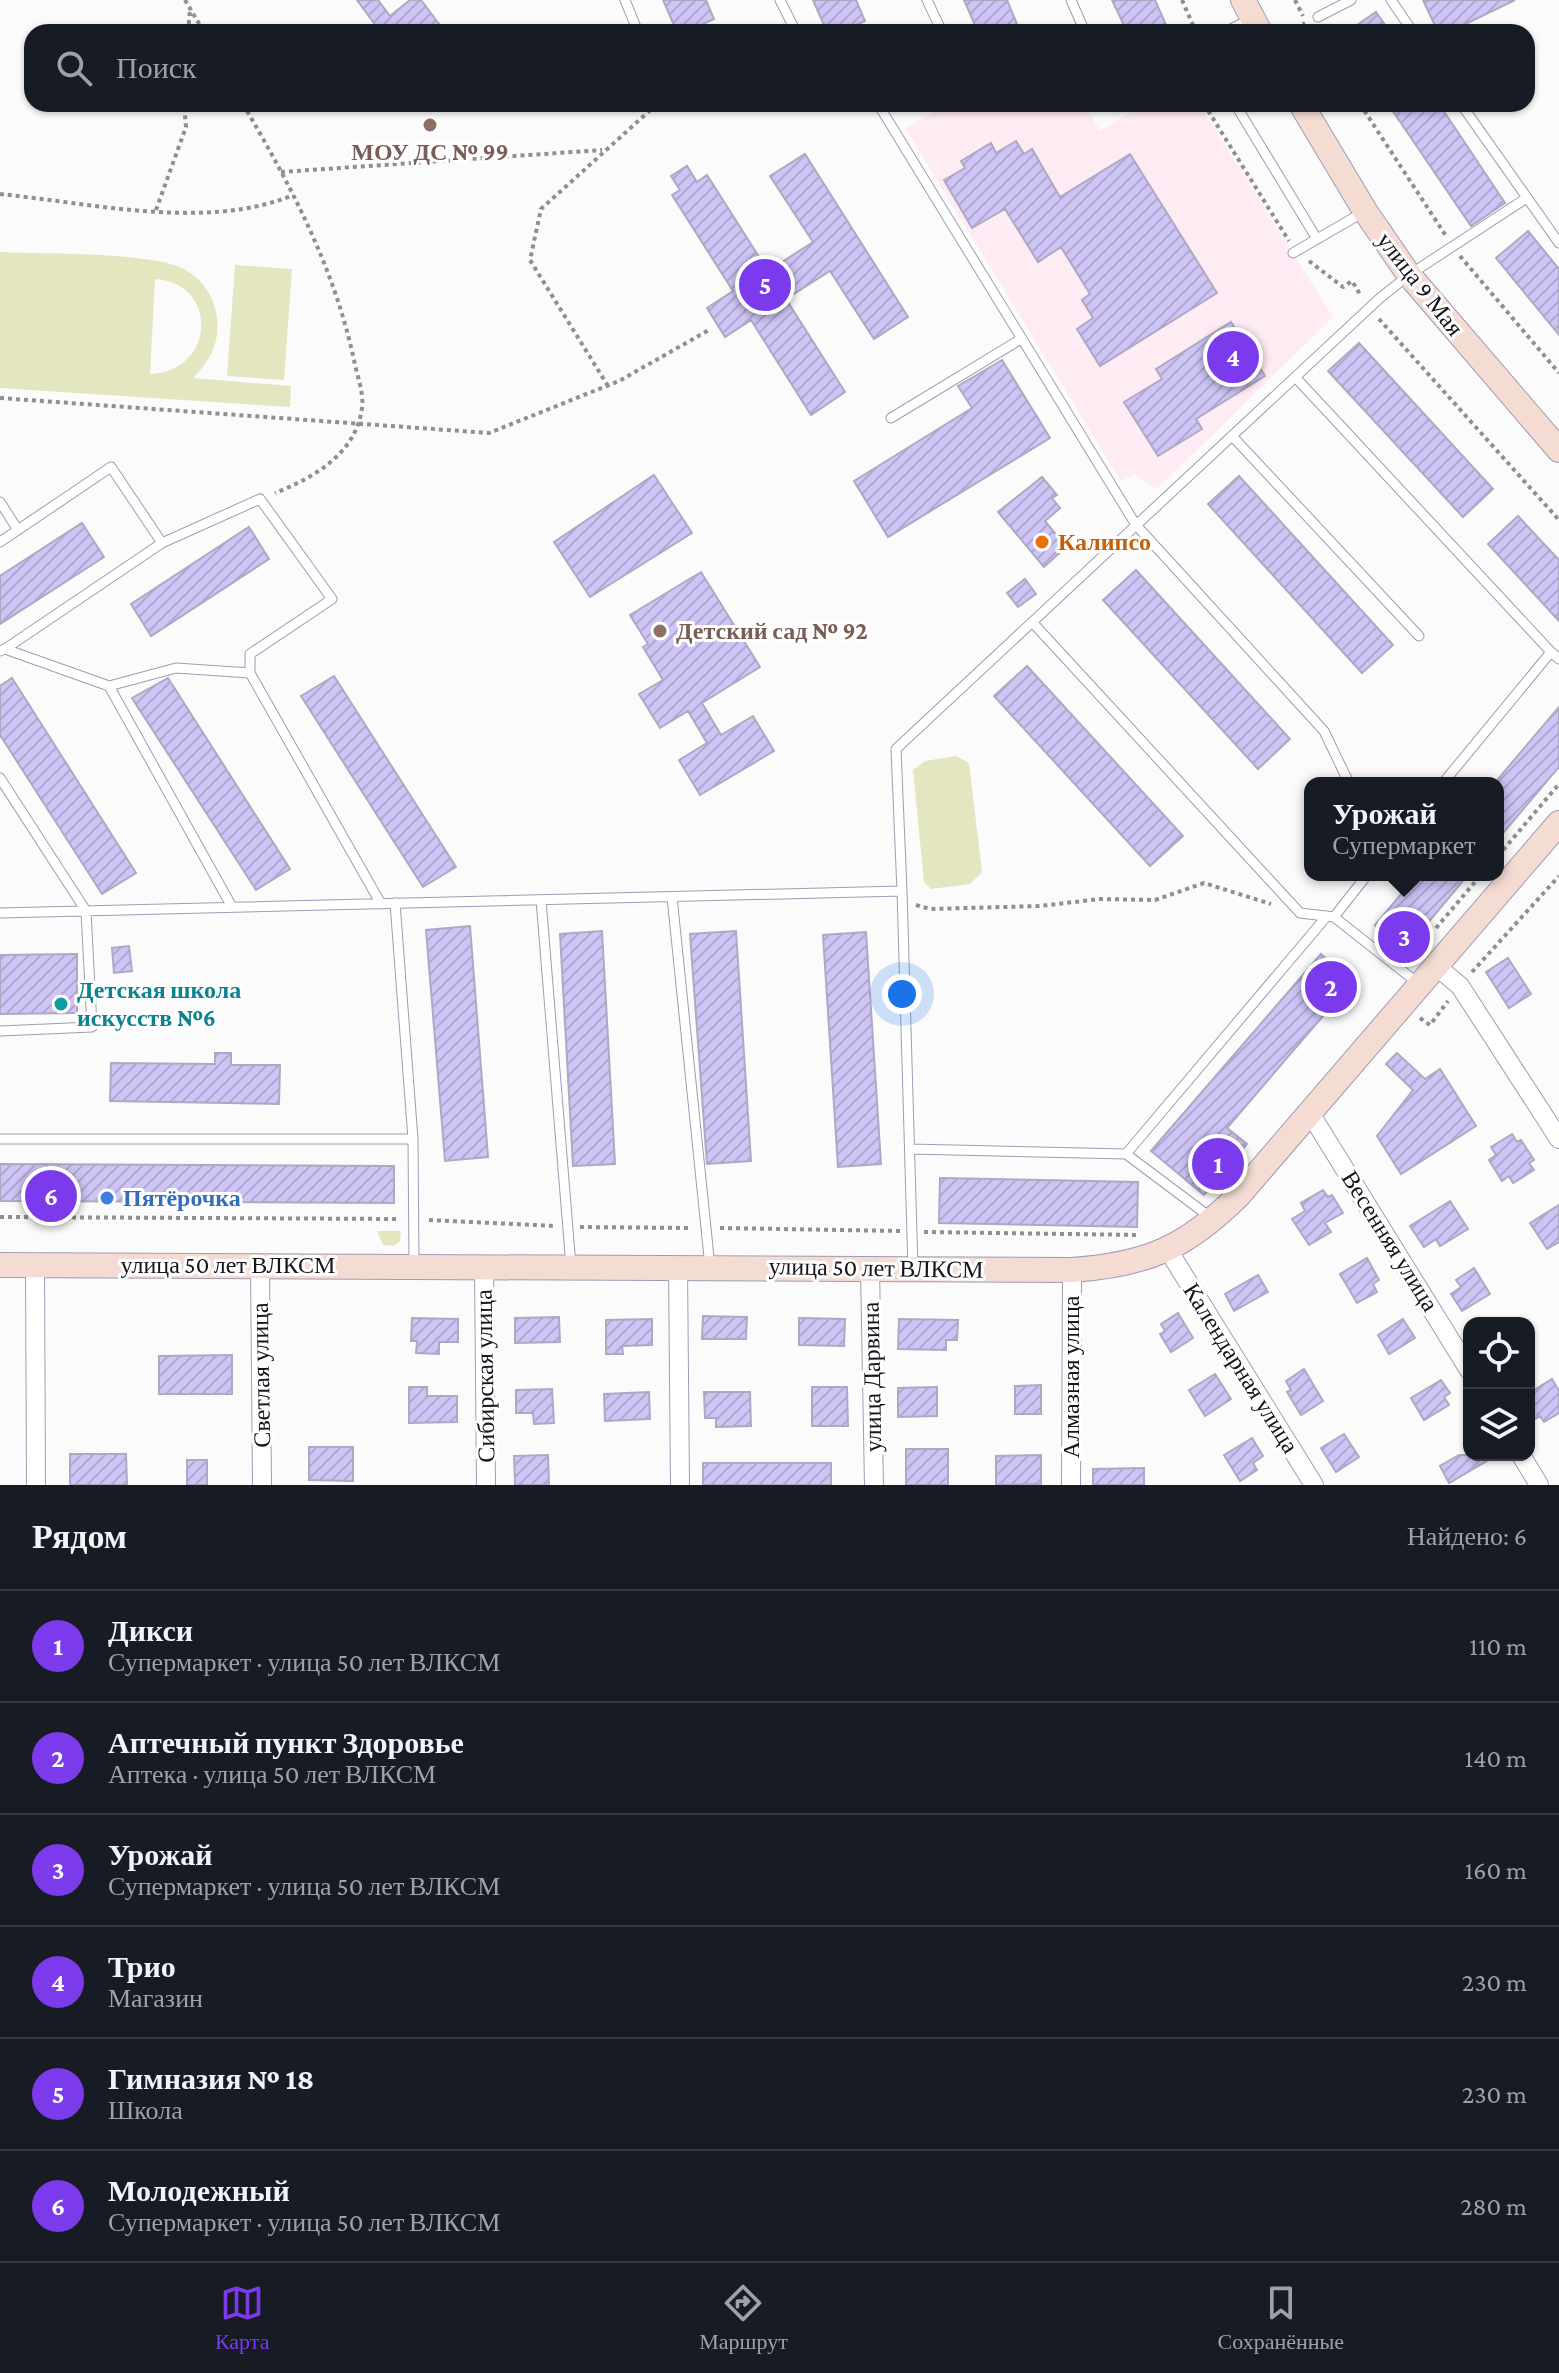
<!DOCTYPE html>
<html lang="ru">
<head>
<meta charset="utf-8">
<style>
	:root { --surface:#171b24; --page:#20242c; --text:#f1f3f6; --muted:#9ea1a6; --line:#363941; --accent:#7c3aed }
	body { margin:0; font-family:"Crimson Pro",serif; background:var(--page); color:var(--text) }
	.controls { position:absolute; right:24px; bottom:24px; display:grid; overflow:hidden; border-radius:16px; box-shadow:0 2px 6px #0004 }
	.controls button { width:72px; height:72px; display:grid; place-items:center; padding:0; border:0; border-bottom:2px solid var(--line); background:var(--surface); color:var(--text); font:40px sans-serif }
	.you { position:absolute; left:902px; top:994px; width:28px; height:28px; margin:-20px; border:6px solid #fff; border-radius:50%; background:#1a73e8; box-shadow:0 0 0 12px #1a73e833 }
	.badge { display:grid; place-items:center; width:52px; height:52px; border-radius:50%; background:var(--accent); color:#fff; font-size:26px; font-weight:700 }
	.pin { position:absolute; translate:-50% -50%; border:4px solid #fff; box-shadow:0 2px 8px #0006 }
	.popup { position:absolute; left:1304px; top:777px; width:200px; height:104px; box-sizing:border-box; display:grid; place-content:center; border-radius:16px; background:var(--surface); filter:drop-shadow(0 2px 6px #0005); font-size:26px; white-space:nowrap; color:var(--muted) }
	.popup b { font-size:30px; color:var(--text) }
	.popup::after { content:''; position:absolute; left:50%; top:100%; margin-left:-16px; border:16px solid transparent; border-top-color:var(--surface) }
	.list { margin:0; padding:0; list-style:none }
	h2 { display:flex; justify-content:space-between; align-items:center; height:104px; margin:0; padding:0 32px; font-size:34px }
	h2 small { font-size:26px; font-weight:400; color:var(--muted) }
	.list li { display:grid; grid-template-columns:52px 1fr auto; gap:24px; align-items:center; box-sizing:border-box; height:112px; padding:0 32px; border-top:2px solid var(--line) }
	.list b { display:block; font-size:30px; white-space:nowrap }
	.list p { margin:0; font-size:26px; white-space:nowrap; color:var(--muted) }
	.list em { font-size:26px; font-style:normal; color:var(--muted) }
	.icon { flex:none; width:44px; height:44px; fill:none; stroke:currentColor; stroke-width:2; stroke-linecap:round; stroke-linejoin:round }
	.map { position:relative; flex:none; width:1559px; height:1485px; overflow:hidden }
	.search { position:absolute; background:var(--surface); box-shadow:0 2px 6px #0004; left:24px; right:24px; top:24px; height:88px; display:flex; align-items:center; gap:20px; box-sizing:border-box; padding:0 28px; border-radius:24px; color:var(--muted); font-size:30px }
	.sheet { height:776px; background:var(--surface) }
	nav { display:flex; justify-content:space-around; align-items:center; box-sizing:border-box; height:112px; border-top:2px solid var(--line); background:var(--surface); font-size:22px; color:var(--muted) }
	nav a { display:grid; justify-items:center; gap:4px }
	nav .on { color:var(--accent) }
	.map>svg:first-child { display:block }
	.commercial { fill:#feebf4 }
	.grass { fill:url(#grass-tufts) }
	.park { fill:#e4e6c0; fill-rule:evenodd }
	.building { fill:url(#building-hatch); stroke:#ada9c3; stroke-width:2 }
	.lines { fill:none; stroke-linecap:round; stroke-linejoin:round }
	.service-casing { stroke:#a09bb5; stroke-width:11 }
	.minor-casing { stroke:#a09bb5; stroke-width:20 }
	.secondary-casing { stroke:#a09bb5; stroke-width:26 }
	.path { stroke:#8f8e93; stroke-width:4; stroke-dasharray:4 4; stroke-linecap:butt }
	.service { stroke:#fff; stroke-width:9 }
	.minor { stroke:#fff; stroke-width:18 }
	.secondary { stroke:#f4dcd3; stroke-width:24 }
	.education-dot { fill:#8d6e63; stroke:#fff; stroke-width:3 }
	.food-dot { fill:#e8710a; stroke:#fff; stroke-width:3 }
	.culture-dot { fill:#0f9aa8; stroke:#fff; stroke-width:3 }
	.shop-dot { fill:#3f7fe0; stroke:#fff; stroke-width:3 }
	.labels { text-anchor:middle; stroke-width:6; stroke-linejoin:round; paint-order:stroke }
	.education-label { font-size:24px; font-weight:bold; fill:#785e54; stroke:#fff }
	.street-label { font-size:24px; fill:#16141d; stroke:#fff }
	.food-label { font-size:24px; font-weight:bold; fill:#c56008; stroke:#fff; text-anchor:start }
	.culture-label { font-size:24px; font-weight:bold; fill:#0d838f; stroke:#fff; text-anchor:start }
	.shop-label { font-size:24px; font-weight:bold; fill:#366cbe; stroke:#fff; text-anchor:start }
</style>
</head>
<body>
<div class="map">
<svg width="1559" height="1485" viewBox="0 0 1559 1485">
	<defs>
		<pattern id="grass-tufts" width="24" height="20" patternUnits="userSpaceOnUse" patternTransform="scale(2)"><rect width="24" height="20" fill="#e4e6c0"/><path d="M3 7l-1-3M5 7V3M7 7l1-3M15 17l-1-3M17 17v-4M19 17l1-3" fill="none" stroke="#c3c4a5"/></pattern>
		<pattern id="building-hatch" width="6" height="6" patternUnits="userSpaceOnUse" patternTransform="scale(2)"><rect width="6" height="6" fill="#cec5f6"/><path d="M-1 1l2-2M0 6l6-6M5 7l2-2" fill="none" stroke="#b0a8d2"/></pattern>
	</defs>
	<rect width="100%" height="100%" fill="#fbfbfb"/>
	<path class="commercial" d="M 948,104 L 1084,104 L 1100,131 L 1144,104 L 1199,104 L 1333,317 L 1157,489 L 1134,474 L 1121,481 L 905,128 Z"/>
	<path class="grass" d="M 377,1231 L 401,1231 L 400,1241 L 394,1246 L 383,1245 Z"/>
	<path class="park" d="M 0,252 C 41,254 152,252 184,269 C 202,279 215,297 217,318 C 220,343 210,361 193,378 L 291,386 L 290,407 L 0,388 ZM 155,279 C 218,282 217,371 150,374 Z
		M 235,265 L 292,269 L 284,380 L 227,376 Z
		M 956,756 L 969,763 L 982,872 L 970,884 L 931,889 L 924,882 L 913,770 L 925,761 Z"/>
	<path class="building" d="M 357,0 L 378,0 L 390,16 L 410,0 L 421,0 L 445,32 L 368,32 L 376,26 Z
		M 663,0 L 706,0 L 714,19 L 686,32 L 677,32 Z
		M 813,0 L 856,0 L 865,21 L 840,32 L 827,32 Z
		M 964,0 L 1007,0 L 1017,24 L 999,32 L 978,32 Z
		M 1112,0 L 1155,0 L 1167,27 L 1156,32 L 1127,32 Z
		M 1423,0 L 1515,0 L 1449,32 L 1438,32 Z
		M 1376,12 L 1390,32 L 1347,32 Z
		M 1388,104 L 1439,104 L 1505,203 L 1471,226 Z
		M 1016,141 L 1024,154 L 1032,149 L 1060,197 L 1130,154 L 1217,293 L 1100,366 L 1077,329 L 1093,318 L 1082,300 L 1090,294 L 1061,247 L 1038,262 L 1005,209 L 972,228 L 944,180 L 965,168 L 961,161 L 991,143 L 996,153 Z
		M 805,154 L 908,317 L 874,339 L 830,271 L 786,299 L 845,392 L 811,415 L 751,320 L 725,337 L 707,308 L 733,291 L 672,195 L 680,190 L 671,176 L 687,166 L 697,182 L 707,175 L 768,271 L 813,242 L 770,176 Z
		M 1528,231 L 1559,269 L 1559,335 L 1496,258 Z
		M 1231,322 L 1265,376 L 1196,419 L 1202,429 L 1158,456 L 1124,402 L 1162,379 L 1156,369 Z
		M 1359,343 L 1493,489 L 1463,517 L 1328,371 Z
		M 1002,360 L 1050,438 L 888,537 L 854,481 L 972,408 L 958,386 Z
		M 654,475 L 692,533 L 590,597 L 554,542 Z
		M 1239,476 L 1393,645 L 1362,673 L 1208,504 Z
		M 1042,477 L 1057,495 L 1052,498 L 1060,508 L 1045,521 L 1066,547 L 1044,567 L 998,512 Z
		M 1518,516 L 1559,560 L 1559,621 L 1488,544 Z
		M 82,523 L 104,557 L 0,624 L 0,576 Z
		M 249,527 L 269,559 L 151,636 L 131,604 Z
		M 1136,570 L 1290,739 L 1258,769 L 1103,600 Z
		M 701,572 L 760,667 L 702,703 L 721,735 L 753,716 L 774,751 L 700,795 L 679,760 L 707,743 L 688,711 L 660,728 L 639,694 L 663,680 L 643,647 L 648,644 L 630,615 Z
		M 1025,579 L 1036,594 L 1018,607 L 1007,593 Z
		M 1027,666 L 1183,836 L 1150,866 L 994,696 Z
		M 334,676 L 456,867 L 423,887 L 301,696 Z
		M 12,678 L 136,873 L 102,894 L 0,735 L 0,686 Z
		M 168,678 L 290,869 L 256,890 L 132,698 Z
		M 1559,707 L 1559,767 L 1498,839 L 1498,779 Z
		M 1417,875 L 1468,875 L 1405,950 L 1375,925 Z
		M 470,926 L 488,1157 L 445,1161 L 426,930 Z
		M 602,931 L 615,1164 L 573,1166 L 560,934 Z
		M 736,931 L 751,1161 L 707,1164 L 690,934 Z
		M 866,932 L 881,1164 L 838,1167 L 823,935 Z
		M 129,946 L 132,971 L 114,973 L 112,948 Z
		M 77,954 L 77,1013 L 0,1014 L 0,955 Z
		M 1321,954 L 1353,981 L 1227,1128 L 1247,1144 L 1204,1195 L 1151,1151 Z
		M 1508,958 L 1531,994 L 1509,1008 L 1486,972 Z
		M 215,1053 L 231,1053 L 231,1065 L 280,1065 L 279,1104 L 110,1101 L 111,1063 L 215,1064 Z
		M 1397,1053 L 1425,1079 L 1440,1069 L 1476,1126 L 1401,1174 L 1377,1136 L 1413,1090 L 1386,1064 Z
		M 1512,1134 L 1517,1142 L 1521,1140 L 1534,1160 L 1529,1163 L 1534,1170 L 1513,1183 L 1509,1176 L 1502,1181 L 1489,1160 L 1496,1155 L 1491,1147 Z
		M 0,1164 L 394,1166 L 394,1203 L 0,1201 Z
		M 940,1178 L 1138,1182 L 1137,1227 L 939,1223 Z
		M 1323,1190 L 1328,1197 L 1332,1195 L 1343,1213 L 1325,1223 L 1331,1232 L 1309,1245 L 1292,1219 L 1305,1211 L 1301,1203 Z
		M 1450,1201 L 1468,1229 L 1440,1246 L 1436,1239 L 1424,1247 L 1410,1226 Z
		M 1559,1205 L 1559,1242 L 1547,1249 L 1530,1223 Z
		M 1367,1258 L 1379,1280 L 1373,1284 L 1377,1292 L 1357,1303 L 1340,1274 Z
		M 1474,1268 L 1490,1294 L 1462,1311 L 1451,1294 L 1461,1287 L 1456,1280 Z
		M 1258,1275 L 1268,1292 L 1234,1311 L 1225,1294 Z
		M 1178,1313 L 1193,1338 L 1171,1352 L 1160,1334 L 1165,1331 L 1161,1324 Z
		M 703,1316 L 747,1317 L 746,1339 L 702,1339 Z
		M 559,1317 L 560,1342 L 515,1343 L 515,1318 Z
		M 412,1318 L 458,1319 L 458,1342 L 439,1342 L 439,1354 L 416,1353 L 417,1341 L 411,1341 Z
		M 799,1318 L 845,1319 L 844,1346 L 799,1345 Z
		M 652,1319 L 652,1345 L 622,1346 L 623,1354 L 606,1354 L 606,1320 Z
		M 899,1319 L 958,1320 L 957,1340 L 946,1340 L 946,1350 L 898,1349 Z
		M 1403,1319 L 1415,1338 L 1389,1354 L 1378,1335 Z
		M 232,1355 L 232,1394 L 159,1394 L 159,1356 Z
		M 1304,1369 L 1323,1401 L 1301,1415 L 1287,1392 L 1291,1390 L 1286,1381 Z
		M 1215,1374 L 1231,1399 L 1205,1416 L 1189,1390 Z
		M 1552,1379 L 1559,1391 L 1559,1413 L 1544,1422 L 1540,1416 L 1529,1423 L 1529,1393 Z
		M 1441,1380 L 1450,1393 L 1444,1397 L 1449,1405 L 1424,1420 L 1411,1398 Z
		M 1041,1385 L 1041,1414 L 1015,1414 L 1015,1386 Z
		M 409,1387 L 427,1387 L 427,1396 L 457,1396 L 457,1422 L 409,1423 Z
		M 812,1387 L 847,1387 L 848,1426 L 812,1426 Z
		M 937,1387 L 937,1416 L 898,1417 L 898,1388 Z
		M 552,1389 L 554,1423 L 534,1424 L 533,1413 L 516,1413 L 516,1390 Z
		M 649,1392 L 650,1419 L 605,1421 L 604,1394 Z
		M 704,1392 L 750,1392 L 751,1426 L 716,1427 L 716,1418 L 705,1418 Z
		M 1344,1434 L 1359,1457 L 1336,1472 L 1321,1448 Z
		M 1252,1438 L 1263,1456 L 1253,1463 L 1257,1470 L 1240,1481 L 1224,1455 Z
		M 309,1447 L 353,1447 L 353,1481 L 309,1480 Z
		M 906,1449 L 948,1449 L 948,1485 L 906,1485 Z
		M 70,1454 L 126,1454 L 127,1485 L 70,1485 Z
		M 548,1455 L 549,1485 L 515,1485 L 514,1456 Z
		M 1041,1455 L 1041,1484 L 996,1485 L 996,1456 Z
		M 1459,1455 L 1497,1455 L 1449,1483 L 1440,1466 Z
		M 187,1460 L 207,1460 L 207,1485 L 187,1485 Z
		M 703,1463 L 831,1463 L 831,1485 L 703,1485 Z
		M 1144,1468 L 1144,1485 L 1093,1485 L 1093,1469 Z"/>
	<g class="lines">
		<g class="service-casing">
			<path id="service" d="M 625,0 L 638,32
				M 780,0 L 796,32
				M 927,0 L 942,32
				M 1071,0 L 1085,32
				M 1391,0 L 1413,32
				M 1318,17 L 1351,0
				M 1225,32 L 1251,19
				M 878,104 L 1136,525 L 1324,731 L 1349,783
				M 1235,104 L 1317,239
				M 1461,104 L 1559,243
				M 1293,253 L 1362,213
				M 1297,379 L 1551,652
				M 891,418 L 1021,339
				M 1233,437 L 1419,636
				M 0,502 L 18,530
				M 0,542 L 111,467 L 162,543 L 260,499 L 332,599 L 250,654 L 250,673
				M 1033,623 L 1300,913 L 1334,917 L 1419,984
				M 5,649 L 162,543
				M 0,651 L 5,649 L 109,686 L 176,668 L 250,673 L 381,904
				M 109,686 L 232,907
				M 0,778 L 86,911 L 92,1027 L 0,1031
				M 1443,783 L 1551,652 L 1559,659
				M 902,891 L 896,749 L 1380,298 L 1409,275 L 1525,199
				M 672,897 L 710,1267
				M 541,900 L 571,1266
				M 395,903 L 413,1139
				M 0,913 L 902,891 L 913,1269
				M 1334,917 L 1367,875
				M 0,1139 L 413,1139 L 414,1265
				M 910,1149 L 1126,1154 L 1210,1217
				M 1126,1154 L 1327,916"/>
		</g>
		<g class="minor-casing">
			<path id="minor" d="M 1436,966 L 1460,986 L 1559,1139
				M 1310,1113 L 1469,1370
				M 1168,1250 L 1314,1485
				M 35,1265 L 36,1485
				M 260,1265 L 262,1485
				M 484,1266 L 486,1485
				M 678,1267 L 680,1485
				M 870,1268 L 874,1485
				M 1521,1455 L 1539,1485
				M 1071,1485 L 1072,1270"/>
		</g>
		<g class="secondary-casing">
			<path id="secondary" d="M 1243,0 L 1260,32
				M 1301,104 L 1365,211 L 1409,275 L 1559,450
				M 0,1265 L 1072,1270 C 1146,1265 1186,1248 1239,1195 L 1559,823"/>
		</g>
		<path class="path" d="M 185,0 L 204,32
			M 1182,0 L 1196,32
			M 1295,0 L 1303,16
			M 188,32 L 190,11
			M 1289,32 L 1305,23
			M 243,104 C 291,186 334,267 354,360 C 357,376 364,392 362,408 C 356,454 313,478 275,493
			M 1204,104 L 1289,241
			M 1360,104 L 1446,236
			M 281,172 L 602,150
			M 0,194 C 91,203 207,231 293,195
			M 156,210 L 186,127 L 184,104
			M 1460,256 L 1559,373
			M 1309,261 L 1343,287 L 1352,281 L 1361,296
			M 1379,319 L 1559,520
			M 608,386 L 530,260 L 541,209 L 657,104
			M 0,398 L 489,433 L 619,381 L 709,330
			M 1498,856 L 1559,784
			M 916,905 L 930,909 L 1040,906 L 1100,899 L 1155,900 L 1204,883 L 1271,904
			M 1436,928 L 1481,875
			M 1472,972 L 1559,876
			M 1420,1018 L 1430,1025 L 1448,1001
			M 0,1217 L 400,1219
			M 429,1220 L 556,1226
			M 580,1227 L 692,1228
			M 720,1228 L 900,1231
			M 924,1232 L 1140,1235"/>
		<use href="#service" class="service"/>
		<use href="#minor" class="minor"/>
		<use href="#secondary" class="secondary"/>
	</g>
	<g class="education-dot">
		<circle cx="430" cy="125" r="8"/>
		<circle cx="660" cy="631" r="8"/>
	</g>
	<circle class="food-dot" cx="1042" cy="542" r="8"/>
	<circle class="culture-dot" cx="61" cy="1004" r="8"/>
	<circle class="shop-dot" cx="107" cy="1198" r="8"/>
	<g class="labels">
		<g class="education-label">
			<text x="430" y="160">МОУ ДС № 99</text>
			<text x="676" y="639" text-anchor="start">Детский сад № 92</text>
		</g>
		<g class="street-label">
			<text transform="translate(1420 284) rotate(52)" y="8">улица 9 Мая</text>
			<text transform="translate(1390 1241) rotate(58)" y="8">Весенняя улица</text>
			<text x="228" y="1273">улица 50 лет ВЛКСМ</text>
			<text transform="translate(876 1268) rotate(1)" y="8">улица 50 лет ВЛКСМ</text>
			<text transform="translate(1241 1368) rotate(58)" y="8">Календарная улица</text>
			<text transform="translate(261 1375) rotate(-91)" y="8">Светлая улица</text>
			<text transform="translate(485 1376) rotate(-91)" y="8">Сибирская улица</text>
			<text transform="translate(872 1377) rotate(-91)" y="8">улица Дарвина</text>
			<text transform="translate(1071 1377) rotate(-90)" y="8">Алмазная улица</text>
		</g>
		<g class="food-label">
			<text x="1058" y="550">Калипсо</text>
		</g>
		<g class="culture-label">
			<text x="77" y="998">Детская школа<tspan x="77" dy="28">искусств №6</tspan></text>
		</g>
		<g class="shop-label">
			<text x="123" y="1206">Пятёрочка</text>
		</g>
	</g>
</svg>
<div class="controls">
<button><svg class="icon" aria-label="locate" viewBox="0 0 24 24"><circle cx="12" cy="12" r="6"/><path d="M12 2v4M12 18v4M2 12h4M18 12h4"/></svg></button>
<button><svg class="icon" aria-label="layers" viewBox="0 0 24 24"><path d="M12 4l9 5-9 5-9-5zM3 14l9 5 9-5"/></svg></button>
</div>
<div class="you"></div>
<div class="pin badge" style="left:1218px;top:1164px">1</div>
<div class="pin badge" style="left:1331px;top:987px">2</div>
<div class="pin badge" style="left:1404px;top:937px">3</div>
<div class="popup"><b>Урожай</b>Супермаркет</div>
<div class="pin badge" style="left:1233px;top:357px">4</div>
<div class="pin badge" style="left:765px;top:285px">5</div>
<div class="pin badge" style="left:51px;top:1196px">6</div>
<div class="search"><svg class="icon" aria-label="search" viewBox="0 0 24 24"><circle cx="10" cy="10" r="6"/><path d="M15 15l6 6"/></svg>Поиск</div>
</div>
<section class="sheet">
<h2>Рядом<small>Найдено: 6</small></h2>
<ul class="list">
<li><span class="badge">1</span><div><b>Дикси</b><p>Супермаркет · улица 50 лет ВЛКСМ</p></div><em>110 m</em></li>
<li><span class="badge">2</span><div><b>Аптечный пункт Здоровье</b><p>Аптека · улица 50 лет ВЛКСМ</p></div><em>140 m</em></li>
<li><span class="badge">3</span><div><b>Урожай</b><p>Супермаркет · улица 50 лет ВЛКСМ</p></div><em>160 m</em></li>
<li><span class="badge">4</span><div><b>Трио</b><p>Магазин</p></div><em>230 m</em></li>
<li><span class="badge">5</span><div><b>Гимназия № 18</b><p>Школа</p></div><em>230 m</em></li>
<li><span class="badge">6</span><div><b>Молодежный</b><p>Супермаркет · улица 50 лет ВЛКСМ</p></div><em>280 m</em></li>
</ul>
</section>
<nav>
<a class="on"><svg class="icon" aria-label="map" viewBox="0 0 24 24"><path d="M3 6l6-2 6 2 6-2v14l-6 2-6-2-6 2zM9 4v14M15 6v14"/></svg>Карта</a>
<a><svg class="icon" aria-label="directions" viewBox="0 0 24 24"><path d="M12 3l9 9-9 9-9-9zM9 14v-3h6M13 9l2 2-2 2"/></svg>Маршрут</a>
<a><svg class="icon" aria-label="saved" viewBox="0 0 24 24"><path d="M7 4h10v16l-5-4-5 4z"/></svg>Сохранённые</a>
</nav>
</body>
</html>
